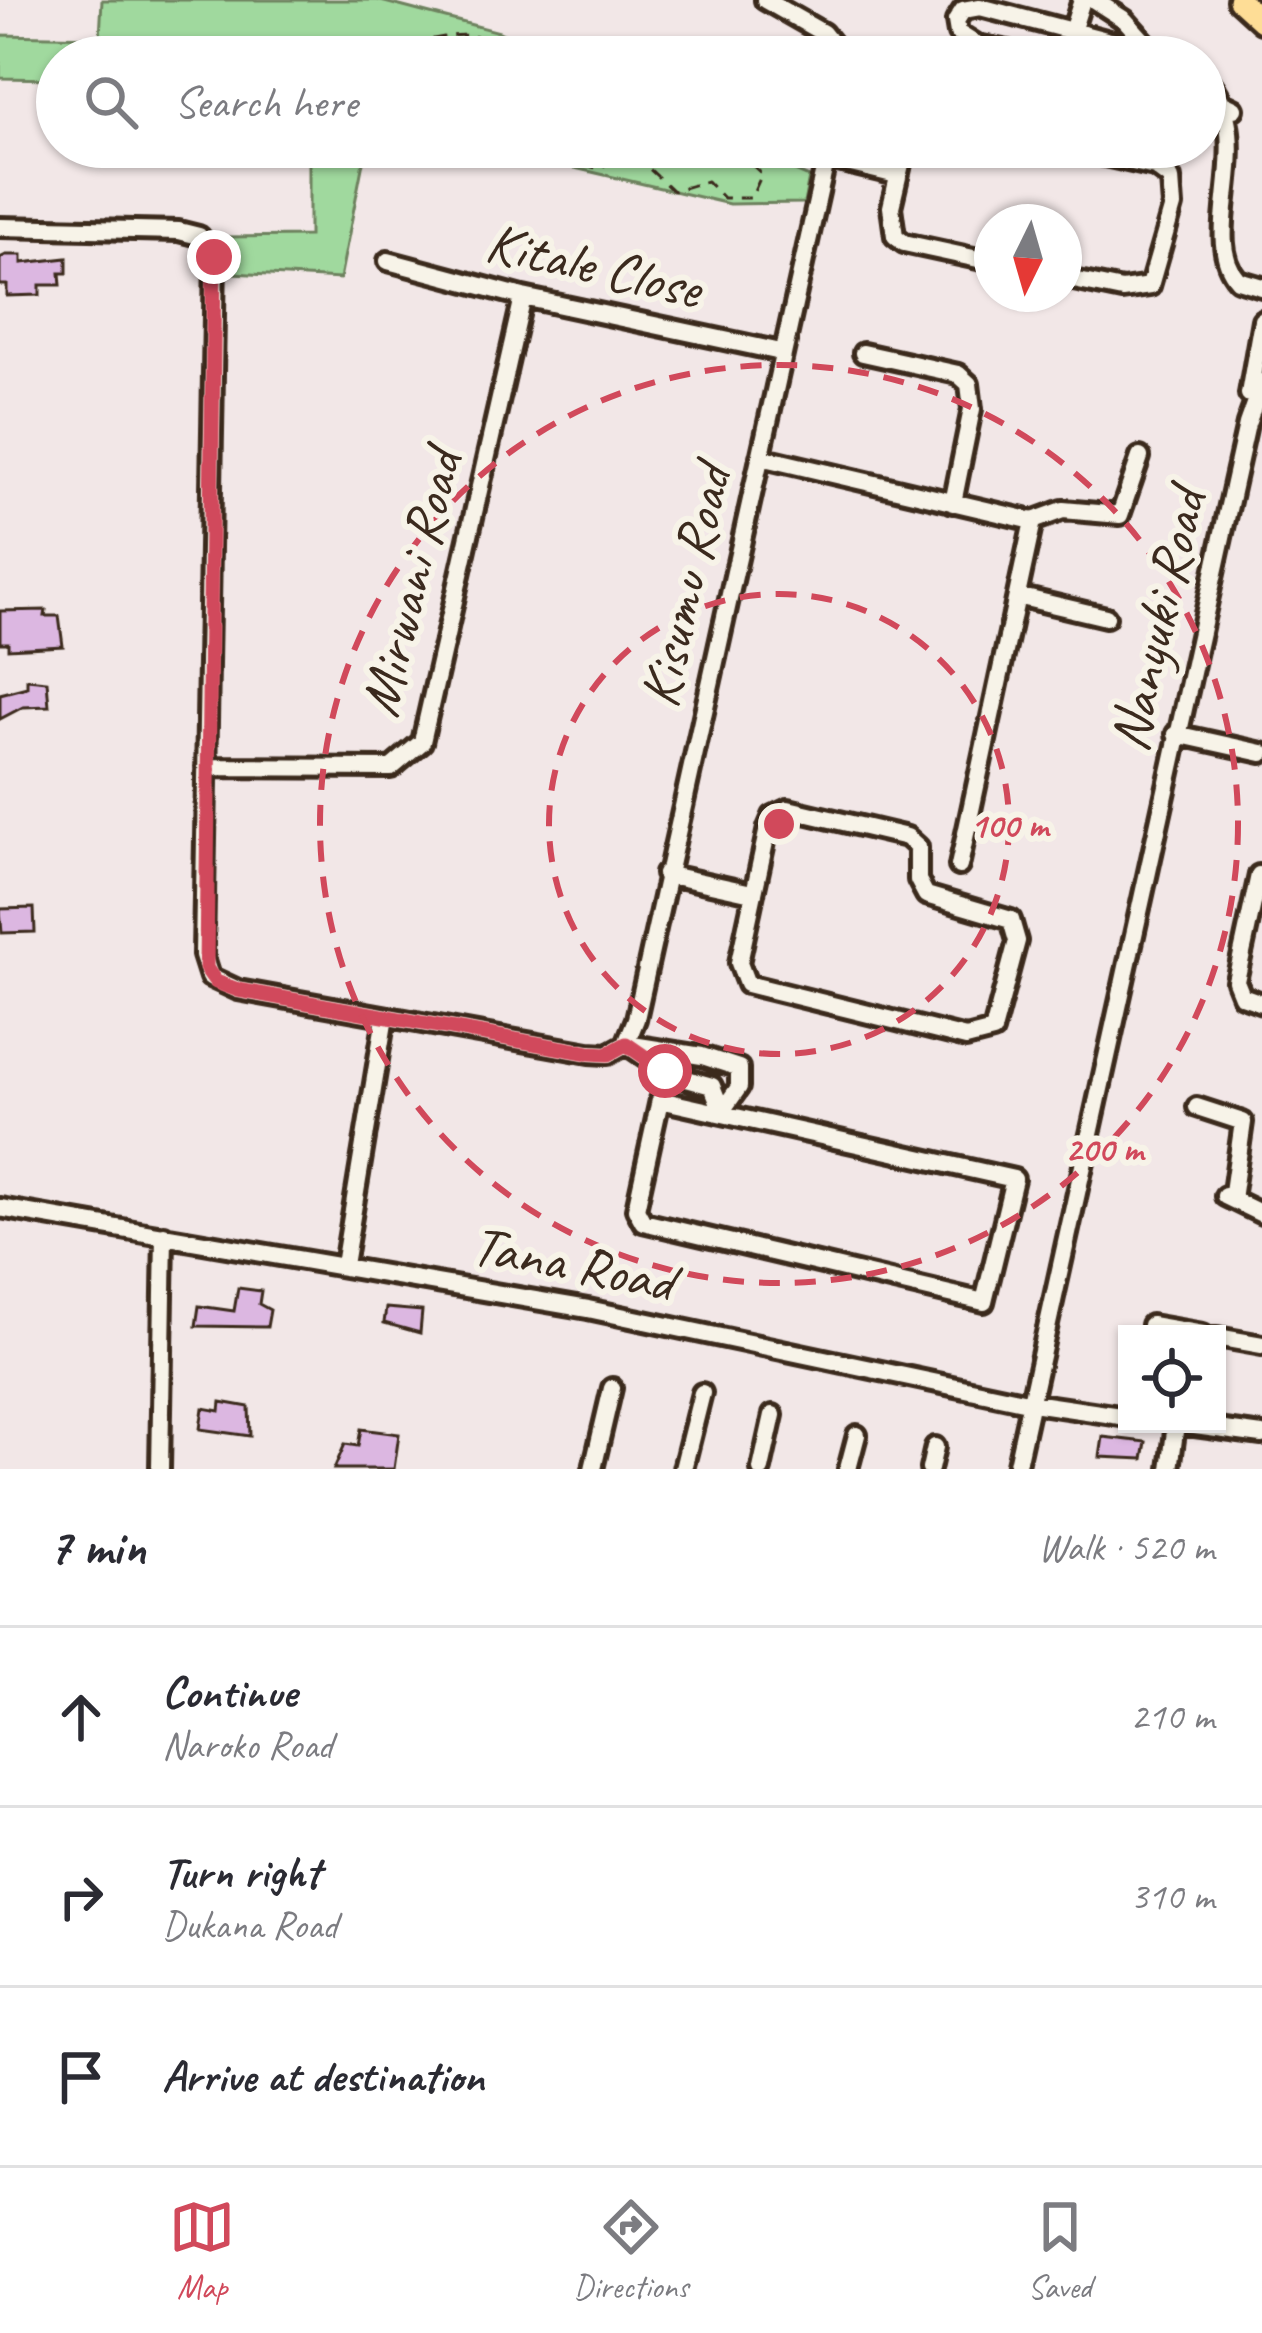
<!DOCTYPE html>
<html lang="en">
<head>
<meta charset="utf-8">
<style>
	:root { --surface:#fff; --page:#f7f7f7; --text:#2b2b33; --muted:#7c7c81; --line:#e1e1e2; --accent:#d1495b }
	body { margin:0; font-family:Caveat,sans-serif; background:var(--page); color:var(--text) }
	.controls { position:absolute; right:36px; bottom:36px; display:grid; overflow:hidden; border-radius:0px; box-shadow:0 3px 9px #0004 }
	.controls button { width:108px; height:108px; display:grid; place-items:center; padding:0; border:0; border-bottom:3px solid var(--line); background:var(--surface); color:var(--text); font:60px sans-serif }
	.compass { position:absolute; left:974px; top:204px; width:108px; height:108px; border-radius:50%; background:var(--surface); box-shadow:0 3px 9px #0004; rotate:185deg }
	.stop { position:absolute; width:36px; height:36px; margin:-27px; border:9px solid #d1495b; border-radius:50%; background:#fff }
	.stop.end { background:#d1495b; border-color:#fff; box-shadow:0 3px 12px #0008 }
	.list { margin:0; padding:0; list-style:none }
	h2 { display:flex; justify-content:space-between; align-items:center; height:156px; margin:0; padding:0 48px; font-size:51px }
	h2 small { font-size:39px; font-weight:400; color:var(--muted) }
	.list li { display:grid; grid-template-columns:78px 1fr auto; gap:36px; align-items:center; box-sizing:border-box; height:180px; padding:0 48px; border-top:3px solid var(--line) }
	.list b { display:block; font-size:45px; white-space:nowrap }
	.list p { margin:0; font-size:39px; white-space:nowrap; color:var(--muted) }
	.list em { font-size:39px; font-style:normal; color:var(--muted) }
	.icon { flex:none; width:66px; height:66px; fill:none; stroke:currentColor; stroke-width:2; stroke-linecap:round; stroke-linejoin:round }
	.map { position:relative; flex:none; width:1262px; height:1469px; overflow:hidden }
	.search { position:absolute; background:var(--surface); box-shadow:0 3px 9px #0004; left:36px; right:36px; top:36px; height:132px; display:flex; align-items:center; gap:30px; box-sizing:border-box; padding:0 42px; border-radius:66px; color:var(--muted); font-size:45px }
	.sheet { height:696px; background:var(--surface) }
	nav { display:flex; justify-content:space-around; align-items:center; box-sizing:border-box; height:168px; border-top:3px solid var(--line); background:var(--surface); font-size:33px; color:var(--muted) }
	nav a { display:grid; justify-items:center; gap:6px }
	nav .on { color:var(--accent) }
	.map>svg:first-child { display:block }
	.green { fill:#a0d99e; stroke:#6e825e; stroke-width:3 }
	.building { fill:#dcb7e1; stroke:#3b2a1e; stroke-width:3 }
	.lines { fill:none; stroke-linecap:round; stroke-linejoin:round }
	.minor-casing { stroke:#3b2a1e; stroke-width:26 }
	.major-casing { stroke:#3b2a1e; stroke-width:30 }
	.path { stroke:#3b2a1e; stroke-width:3; stroke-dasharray:12 9; stroke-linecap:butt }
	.minor { stroke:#f7f3e8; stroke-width:16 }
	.major { stroke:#fedd96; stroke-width:21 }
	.route { stroke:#d1495b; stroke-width:15 }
	.ring { fill:none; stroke:#d1495b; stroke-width:6; stroke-dasharray:21 15 }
	.labels { text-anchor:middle; stroke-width:12; stroke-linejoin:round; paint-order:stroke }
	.street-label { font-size:57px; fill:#3b2a1e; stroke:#f7f3e8 }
	.centre { fill:#d1495b; stroke:#f7f3e8; stroke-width:6 }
	.ring-label { font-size:36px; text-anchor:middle; font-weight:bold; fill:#d1495b; stroke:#f7f3e8; stroke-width:12; stroke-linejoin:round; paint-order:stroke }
</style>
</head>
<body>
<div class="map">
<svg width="1262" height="1469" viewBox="0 0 1262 1469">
	<rect width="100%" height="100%" fill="#f2e7e7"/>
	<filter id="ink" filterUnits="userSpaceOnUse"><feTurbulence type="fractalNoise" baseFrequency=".00833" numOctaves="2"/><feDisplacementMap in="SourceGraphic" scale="24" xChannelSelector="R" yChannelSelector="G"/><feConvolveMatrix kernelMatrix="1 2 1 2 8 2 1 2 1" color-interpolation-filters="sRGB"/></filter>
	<g filter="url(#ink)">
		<path class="green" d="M 102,0 L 377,0 L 499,32 L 551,57 L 57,57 L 57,79 L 0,78 L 0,35 L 100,37 Z
			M 309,147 L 366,147 L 340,279 L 232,273 L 225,237 L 309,236 Z
			M 485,147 L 739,147 L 809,177 L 804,203 L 729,204 Z"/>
		<path class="building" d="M 6,255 L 22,255 L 22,263 L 67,258 L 67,273 L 60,273 L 61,285 L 40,285 L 40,295 L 7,296 L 7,285 L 0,285 L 0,258 Z
			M 46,610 L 45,616 L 59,616 L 63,646 L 8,649 L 8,643 L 0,643 L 0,611 Z
			M 27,679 L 47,681 L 49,706 L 23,707 L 0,719 L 0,694 L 27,687 Z
			M 34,908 L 35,932 L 2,933 L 0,909 Z
			M 238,1288 L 261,1291 L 259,1304 L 270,1310 L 267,1327 L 196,1326 L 199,1306 L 234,1311 Z
			M 386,1308 L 422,1311 L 420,1333 L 384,1323 Z
			M 221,1402 L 249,1407 L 250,1436 L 200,1429 L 203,1408 L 220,1411 Z
			M 361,1429 L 399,1434 L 394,1469 L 334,1469 L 345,1444 L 358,1446 Z
			M 1103,1437 L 1146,1442 L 1143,1459 L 1100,1457 Z"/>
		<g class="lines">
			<g class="minor-casing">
				<path id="minor" d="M 765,0 L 823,33 L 842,57
					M 1094,0 L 1125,20 L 1151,49
					M 1039,57 L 977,45 L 958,33 L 956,21 L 963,10 L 980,7 L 1171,57
					M 1064,57 L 1082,0
					M 1205,76 C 1262,138 1197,235 1238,280 L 1262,287
					M 1205,95 L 1234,109
					M 905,147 L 891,207 L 895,236 L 904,243 L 992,262
					M 826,158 L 897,175
					M 0,227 L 179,231 L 199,236 L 215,257 L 203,955 L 210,977 L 238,990 L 589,1053 L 608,1054 L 626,1044
					M 388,261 L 523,297 L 781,352
					M 1064,278 L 1122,290 L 1150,286 L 1173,206 L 1171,179 L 1155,167 L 1064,147
					M 863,353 L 958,374 L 969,384 L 972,409 L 953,503
					M 1249,394 L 1262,320
					M 760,457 L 1033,521 L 959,866
					M 1033,521 L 1063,510 L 1120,515 L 1140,457
					M 1017,596 L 1106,617
					M 1176,734 L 1262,753
					M 206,767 L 391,768 L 422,742 L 523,297
					M 788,809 L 907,837 L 918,847 L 918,880 L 926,895 L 1011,920 L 1017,941 L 993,1031 L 966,1038 L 747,984 L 739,963 L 768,828 L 773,816 Z
					M 665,874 L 752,893
					M 1259,875 L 1236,981 L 1242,996 L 1262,1003
					M 626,1044 L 636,1019 L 829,147
					M 626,1044 L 702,1056 L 739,1068 L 739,1087 L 722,1111
					M 632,1048 L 672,1075 L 712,1086 L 722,1111
					M 660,1100 L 1014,1179 L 984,1302 L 643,1222 L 636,1209 Z
					M 1197,1107 L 1243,1122 L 1232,1199
					M 1225,1196 L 1262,1214
					M 0,1208 L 588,1309 L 1032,1403 L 1127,1417
					M 344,1265 L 385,1017
					M 1151,1325 L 1203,1334
					M 1217,1337 L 1262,1345
					M 1180,1424 L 1262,1435
					M 160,1469 L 164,1235
					M 593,1469 L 612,1388
					M 683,1469 L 702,1393
					M 761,1469 L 773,1415
					M 848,1469 L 857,1435
					M 930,1469 L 935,1447
					M 1016,1469 L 1247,424 L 1262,382
					M 1170,1469 L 1176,1424"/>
			</g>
			<g class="major-casing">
				<path id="major" d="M 1239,0 L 1262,21"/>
			</g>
			<path class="path" d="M 399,57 L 404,45 C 453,36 473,24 515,57
				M 512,147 L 537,147
				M 573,147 L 582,164 L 600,169 L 626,147 L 673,191 L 707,181 L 723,198 L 751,198 L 762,174 L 738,152 L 726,150 L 701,161 L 682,147"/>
			<use href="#minor" class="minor"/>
			<use href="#major" class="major"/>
		</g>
	</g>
	<g class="lines" filter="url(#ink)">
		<path class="route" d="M 214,257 L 206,968 L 216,982 L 238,990 L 589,1053 L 608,1054 L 626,1044 L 665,1071"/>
	</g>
	<g class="ring">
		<circle cx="779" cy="824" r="230"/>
		<circle cx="779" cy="824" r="459"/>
	</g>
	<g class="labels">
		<g class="street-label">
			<text transform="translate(594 264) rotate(13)" y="20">Kitale Close</text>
			<text transform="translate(409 583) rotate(-76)" y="20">Mirwani Road</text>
			<text transform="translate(684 586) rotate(-77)" y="20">Kisumu Road</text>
			<text transform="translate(1156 620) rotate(-77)" y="20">Nanyuki Road</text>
			<text transform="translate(573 1262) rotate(11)" y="20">Tana Road</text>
		</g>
	</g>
	<circle cx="779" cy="824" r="18" class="centre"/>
	<g class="ring-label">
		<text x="1009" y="837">100 m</text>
		<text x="1104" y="1161">200 m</text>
	</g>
</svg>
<div class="controls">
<button><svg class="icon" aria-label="locate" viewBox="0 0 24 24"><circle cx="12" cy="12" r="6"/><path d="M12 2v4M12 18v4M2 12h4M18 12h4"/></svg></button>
</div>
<svg class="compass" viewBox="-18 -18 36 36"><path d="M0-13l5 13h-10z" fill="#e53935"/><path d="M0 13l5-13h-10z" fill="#7c7c81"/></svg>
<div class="stop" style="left:665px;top:1071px"></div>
<div class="stop end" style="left:214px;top:257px"></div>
<div class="search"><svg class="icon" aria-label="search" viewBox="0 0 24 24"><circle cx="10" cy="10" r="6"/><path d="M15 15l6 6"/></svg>Search here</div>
</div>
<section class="sheet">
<h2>7 min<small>Walk · 520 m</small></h2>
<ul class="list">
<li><svg class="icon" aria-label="ahead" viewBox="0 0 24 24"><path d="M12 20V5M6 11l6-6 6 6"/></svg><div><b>Continue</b><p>Naroko Road</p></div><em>210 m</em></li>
<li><svg class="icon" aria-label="right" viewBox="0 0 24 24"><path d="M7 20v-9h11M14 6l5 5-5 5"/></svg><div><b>Turn right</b><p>Dukana Road</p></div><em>310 m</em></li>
<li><svg class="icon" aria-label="arrive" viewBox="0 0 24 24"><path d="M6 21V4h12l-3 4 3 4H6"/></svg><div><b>Arrive at destination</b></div></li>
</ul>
</section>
<nav>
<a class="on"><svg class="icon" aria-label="map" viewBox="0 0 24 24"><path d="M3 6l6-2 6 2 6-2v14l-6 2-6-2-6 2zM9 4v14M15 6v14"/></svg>Map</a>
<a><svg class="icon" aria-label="directions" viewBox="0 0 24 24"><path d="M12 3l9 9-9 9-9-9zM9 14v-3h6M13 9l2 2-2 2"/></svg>Directions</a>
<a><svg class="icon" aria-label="saved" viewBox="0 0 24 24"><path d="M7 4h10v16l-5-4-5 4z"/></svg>Saved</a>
</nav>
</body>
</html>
